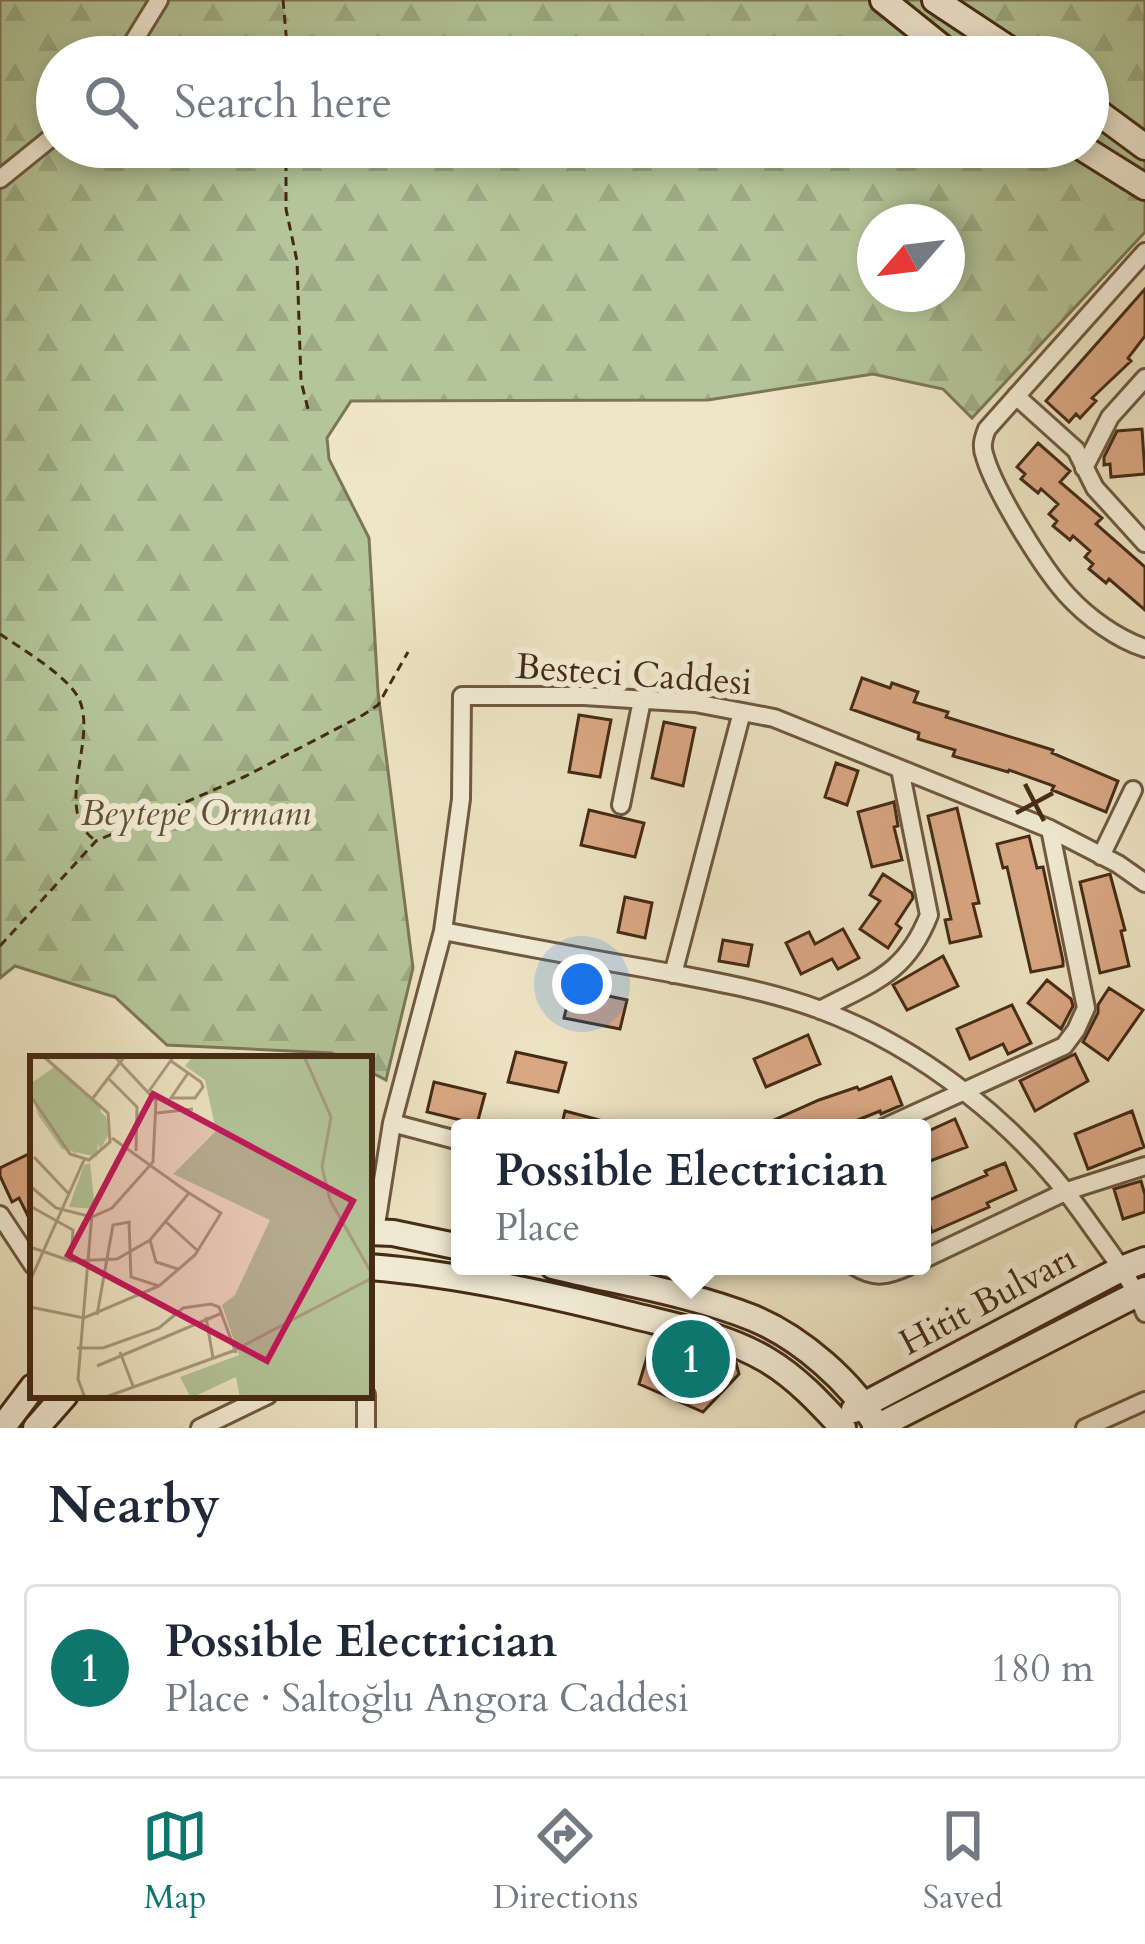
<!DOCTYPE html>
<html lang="en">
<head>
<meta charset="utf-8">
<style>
	:root { --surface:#fff; --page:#f2f2f3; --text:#1f2937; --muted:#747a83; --line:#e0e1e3; --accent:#0f766e }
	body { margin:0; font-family:Cardo,serif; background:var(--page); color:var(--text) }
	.compass { position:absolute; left:857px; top:204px; width:108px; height:108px; border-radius:50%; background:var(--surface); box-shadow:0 6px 18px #0003; rotate:242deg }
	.you { position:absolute; left:582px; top:984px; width:42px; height:42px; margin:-30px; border:9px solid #fff; border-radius:50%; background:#1a73e8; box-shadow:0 0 0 18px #1a73e833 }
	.badge { display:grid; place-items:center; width:78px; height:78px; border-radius:50%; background:var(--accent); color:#fff; font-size:39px; font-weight:700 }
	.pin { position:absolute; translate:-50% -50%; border:6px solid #fff; box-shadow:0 3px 12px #0006 }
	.popup { position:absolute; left:451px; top:1119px; width:480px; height:156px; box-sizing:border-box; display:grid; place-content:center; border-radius:12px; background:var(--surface); filter:drop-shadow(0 3px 9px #0005); font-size:39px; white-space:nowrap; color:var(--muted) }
	.popup b { font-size:45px; color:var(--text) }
	.popup::after { content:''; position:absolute; left:50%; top:100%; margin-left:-24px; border:24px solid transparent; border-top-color:var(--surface) }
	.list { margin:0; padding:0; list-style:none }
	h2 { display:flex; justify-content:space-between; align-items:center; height:156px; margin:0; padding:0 48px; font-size:51px }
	h2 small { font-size:39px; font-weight:400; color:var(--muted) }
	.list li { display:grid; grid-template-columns:78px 1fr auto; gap:36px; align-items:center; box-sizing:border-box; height:168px; margin:0 24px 24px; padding:0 24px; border:3px solid var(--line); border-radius:12px }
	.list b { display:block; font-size:45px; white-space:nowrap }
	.list p { margin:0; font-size:39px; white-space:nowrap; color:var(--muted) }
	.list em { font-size:39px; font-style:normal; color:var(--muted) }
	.icon { flex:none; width:66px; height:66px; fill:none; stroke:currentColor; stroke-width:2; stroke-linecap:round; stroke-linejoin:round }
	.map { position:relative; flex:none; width:1145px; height:1428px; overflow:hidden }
	.search { position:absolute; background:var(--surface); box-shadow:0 6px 18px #0003; left:36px; right:36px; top:36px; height:132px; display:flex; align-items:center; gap:30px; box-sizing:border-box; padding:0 42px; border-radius:66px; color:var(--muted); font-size:45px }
	.sheet { height:348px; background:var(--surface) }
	nav { display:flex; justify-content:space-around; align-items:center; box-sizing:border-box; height:168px; border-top:3px solid var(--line); background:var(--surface); font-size:33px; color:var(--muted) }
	nav a { display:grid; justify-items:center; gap:6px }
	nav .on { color:var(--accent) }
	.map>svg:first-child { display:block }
	.forest { fill:url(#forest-firs); stroke:#7c7857; stroke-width:3; fill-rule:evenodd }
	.building { fill:#dca985; stroke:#442a15; stroke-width:3 }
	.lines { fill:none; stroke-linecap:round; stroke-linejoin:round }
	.street-casing { stroke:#6f5941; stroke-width:22 }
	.secondary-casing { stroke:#442a15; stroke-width:30 }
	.path { stroke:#442a15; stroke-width:3; stroke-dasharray:9 6; stroke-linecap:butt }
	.street { stroke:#f5efd9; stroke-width:16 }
	.secondary { stroke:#f5efd9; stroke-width:24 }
	.ticks { fill:none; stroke:#442a15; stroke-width:4.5 }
	.labels { text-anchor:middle; stroke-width:12; stroke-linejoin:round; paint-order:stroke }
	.street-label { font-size:36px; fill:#442a15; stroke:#f5efd9 }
	.park-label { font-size:36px; font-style:italic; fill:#605136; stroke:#f5efd9 }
	.inset-road { fill:none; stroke:#ab9b7f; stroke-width:3 }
	.view { fill:#c2185b; fill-opacity:0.15; stroke:#c2185b; stroke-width:6 }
	.inset-edge { fill:none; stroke:#442a15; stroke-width:6 }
</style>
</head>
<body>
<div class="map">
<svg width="1145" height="1428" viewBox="0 0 1145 1428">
	<defs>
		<pattern id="forest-firs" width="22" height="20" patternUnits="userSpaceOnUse" patternTransform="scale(3)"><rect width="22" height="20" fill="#b4c699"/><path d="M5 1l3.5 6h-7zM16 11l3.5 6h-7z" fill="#9caa83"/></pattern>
	</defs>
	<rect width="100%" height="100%" fill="#efe6c5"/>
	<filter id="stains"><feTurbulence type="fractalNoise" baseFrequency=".00167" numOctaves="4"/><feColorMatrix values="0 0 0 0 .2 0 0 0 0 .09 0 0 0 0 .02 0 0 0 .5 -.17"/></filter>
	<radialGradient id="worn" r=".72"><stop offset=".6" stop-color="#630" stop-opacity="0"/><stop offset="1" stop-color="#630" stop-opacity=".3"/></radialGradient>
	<path class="forest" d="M 0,0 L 1145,0 L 1145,232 L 972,418 L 943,389 L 873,374 L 708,400 L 351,401 L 327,438 L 329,459 L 369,538 L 378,692 L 413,968 L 386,1080 L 369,1071 L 369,1059 L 344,1059 L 332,1053 L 167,1045 L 115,997 L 15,966 L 0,978 ZM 57,57 L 1088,57 L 1088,147 L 57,147 ZM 875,222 L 947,222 L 947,294 L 875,294 Z"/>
	<path class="building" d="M 1145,289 L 1145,336 L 1128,358 L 1131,361 L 1092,398 L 1096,401 L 1080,418 L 1076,414 L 1069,422 L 1046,401 Z
		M 1142,429 L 1145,474 L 1111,477 L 1110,464 L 1104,465 L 1104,457 L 1117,431 Z
		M 1038,443 L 1070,471 L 1060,482 L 1102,518 L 1096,524 L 1145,567 L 1145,610 L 1109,579 L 1106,583 L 1089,569 L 1093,564 L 1085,557 L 1090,551 L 1073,536 L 1070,540 L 1053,526 L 1057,521 L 1049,514 L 1058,504 L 1041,489 L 1038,493 L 1021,479 L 1025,474 L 1017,467 Z
		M 862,678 L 890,688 L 892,683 L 918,692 L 914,702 L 948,712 L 946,717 L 1053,750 L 1052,753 L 1118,781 L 1106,812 L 1052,790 L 1054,786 L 1009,770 L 1008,772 L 953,756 L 955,750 L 918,739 L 919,733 L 851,709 Z
		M 579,715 L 611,720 L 600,777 L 569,772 Z
		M 664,722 L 695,728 L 683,786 L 652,778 Z
		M 836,763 L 858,771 L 847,805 L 825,797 Z
		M 894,802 L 898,826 L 894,827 L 902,860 L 872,867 L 858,812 Z
		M 957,808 L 979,903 L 973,904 L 981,936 L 950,943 L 945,920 L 951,919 L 928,816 Z
		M 589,810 L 644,823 L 635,857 L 581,845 Z
		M 1029,836 L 1037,868 L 1043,867 L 1063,961 L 1063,966 L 1031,972 L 1007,867 L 1003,868 L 997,844 Z
		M 883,874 L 912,893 L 913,898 L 896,924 L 901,928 L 888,948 L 860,929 L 880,901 L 870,895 Z
		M 1110,874 L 1125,930 L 1121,931 L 1129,966 L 1100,973 L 1080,882 Z
		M 625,897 L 652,903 L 645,938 L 618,932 Z
		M 843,929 L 859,958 L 838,969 L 832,959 L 801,974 L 786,943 L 809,932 L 815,944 Z
		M 723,940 L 752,945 L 748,966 L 719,961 Z
		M 943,956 L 958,986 L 907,1010 L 893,985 Z
		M 1047,980 L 1071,999 L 1073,1006 L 1061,1029 L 1028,1003 Z
		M 571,988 L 627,1000 L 620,1029 L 564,1018 Z
		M 1109,988 L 1143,1010 L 1108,1060 L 1083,1042 L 1098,1013 L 1098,1005 Z
		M 1012,1005 L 1031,1043 L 1008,1054 L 1003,1044 L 970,1059 L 957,1029 Z
		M 808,1035 L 820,1064 L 766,1087 L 754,1059 Z
		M 516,1052 L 566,1063 L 558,1092 L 508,1082 Z
		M 1075,1054 L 1088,1081 L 1035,1111 L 1020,1081 Z
		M 891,1077 L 902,1105 L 881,1114 L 880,1111 L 838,1128 L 756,1128 L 819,1100 L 857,1087 L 859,1090 Z
		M 434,1082 L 485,1094 L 477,1124 L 427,1112 Z
		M 565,1111 L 615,1124 L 614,1128 L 561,1128 Z
		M 1132,1111 L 1144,1147 L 1088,1169 L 1075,1134 Z
		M 955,1119 L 967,1147 L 922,1164 L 922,1134 Z
		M 33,1152 L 33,1226 L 19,1198 L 12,1202 L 0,1176 L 0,1168 Z
		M 1005,1163 L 1016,1190 L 987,1203 L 989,1207 L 932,1232 L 922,1203 L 987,1175 L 985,1171 Z
		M 1141,1181 L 1145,1195 L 1145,1212 L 1123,1219 L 1114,1189 Z
		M 653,1337 L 729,1360 L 736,1363 L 739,1374 L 703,1412 L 639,1384 Z"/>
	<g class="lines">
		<g class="street-casing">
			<path id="street" d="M 124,57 L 159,0
				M 0,179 L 57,133
				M 1145,252 L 987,429 C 983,439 981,447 985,457 C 995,491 1043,569 1067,595 C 1087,617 1117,639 1145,648
				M 1016,396 L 1076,450 L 1095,488 L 1145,543
				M 1084,468 L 1110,417 L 1145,378
				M 621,805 L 642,700
				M 1101,856 L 1133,790
				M 443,931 L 461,799 L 462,696 L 584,696 L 695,703 L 774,718 L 1050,829 L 1118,864 L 1145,883
				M 673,974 L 742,712
				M 820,1010 C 873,982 906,974 929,915 L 900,769
				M 392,1123 L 460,1141
				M 883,1128 L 1064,1046 L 1076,1030 L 1086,1008 L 1050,829
				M 0,1215 L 33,1265
				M 375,1231 L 392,1123 L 443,931 C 511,944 580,957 649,969 C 706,980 763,989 818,1009 C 924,1048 1023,1128 1087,1220 C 1108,1250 1132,1279 1145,1313
				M 922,1260 L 1067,1191 L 1145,1166
				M 854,1266 C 875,1279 887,1276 909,1266
				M 200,1428 L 268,1395
				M 366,1428 L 366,1395
				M 1085,1428 L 1145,1401"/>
		</g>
		<g class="secondary-casing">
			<path id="secondary" d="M 883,0 L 954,57
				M 935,0 L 1021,57
				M 1088,105 L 1145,147
				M 1081,147 L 1145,187
				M 369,1232 L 393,1233 L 460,1247
				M 553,1266 C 618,1282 690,1293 753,1318 C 801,1338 853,1383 878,1428
				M 369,1267 C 458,1274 548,1294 635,1316 C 679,1327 727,1336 767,1360 C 796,1377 820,1403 843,1428
				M 854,1410 L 1121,1269 L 1145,1260
				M 2,1428 L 33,1387
				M 36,1428 L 65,1395
				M 875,1428 L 1145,1290"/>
		</g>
		<path class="path" d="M 283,0 L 288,57
			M 286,147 L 286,209 L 297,261 L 301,381 L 308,409
			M 0,634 C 22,649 68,676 79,699 C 98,740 52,811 95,840
			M 0,946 L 96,841 L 246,776 L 363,715 L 378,705 L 408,652"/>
		<use href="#street" class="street"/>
		<use href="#secondary" class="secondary"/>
	</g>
	<path class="ticks" d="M 1025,784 L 1044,821M 1016,813 L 1053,793"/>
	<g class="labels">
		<g class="street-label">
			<text transform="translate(634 673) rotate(4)" y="13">Besteci Caddesi</text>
			<text transform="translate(987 1299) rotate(-28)" y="13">Hitit Bulvarı</text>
		</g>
		<g class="park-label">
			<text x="196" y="825">Beytepe Ormanı</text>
		</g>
	</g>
	<g transform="translate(30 1056)">
		<rect width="342" height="342" fill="#efe6c5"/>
		<path d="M 26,10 L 71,49 L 67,101 L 32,93 L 8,59 L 0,28 Z" fill="#b4c699"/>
		<path d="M 163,0 L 342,0 L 342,342 L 210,342 L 206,321 L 161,342 L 150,321 L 209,299 L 192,249 L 205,239 L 240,164 L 143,118 L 186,75 L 175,24 L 155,10 ZM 26,10 L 42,23 L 31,34 L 46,58 L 36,71 L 47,100 L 9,55 L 31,34 L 21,22 ZM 41,28 L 76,61 L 79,78 L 70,94 L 61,60 L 57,66 L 34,36 Z" fill="#b4c699"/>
		<path d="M 60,107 L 65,153 L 39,151 L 54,109 Z" fill="#b4c699"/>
		<path class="inset-road" d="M 274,0 L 301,61 L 292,111 L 300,144 L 342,218M 141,5 L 171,26 L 173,31 L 165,42 L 141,42 L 158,17M 79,23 L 107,51 L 106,95M 119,35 L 144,0M 0,39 L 40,98 L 59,104 L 80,86 L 78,57 L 13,0M 63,42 L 95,0M 127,57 L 163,53M 4,101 L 38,137M 0,130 L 26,152 L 62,161 L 82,152 L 123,106 L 126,45 L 84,0M 0,150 L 43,174 L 41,205M 136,166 L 168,195M 120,184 L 126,206 L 148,213M 0,191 L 41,205 L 87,203 L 120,184 L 159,137 L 82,82M 0,225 L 54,104M 0,251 L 54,262 L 129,230 L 165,199 L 191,157 L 159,137M 67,259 L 83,169 L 99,166 L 101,221 L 129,230M 176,261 L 183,302M 47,292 L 73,292 L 129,272 L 153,252 L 181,248 L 189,251 L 206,297M 90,296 L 103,330M 67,310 L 192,257M 55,342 L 48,323 L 62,157M 73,342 L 203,295 L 342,222"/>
		<path class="view" d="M 123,38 L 323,145 L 237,305 L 38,199 Z"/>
		<rect width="342" height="342" class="inset-edge"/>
	</g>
	<rect width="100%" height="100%" filter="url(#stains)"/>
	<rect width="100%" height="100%" fill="url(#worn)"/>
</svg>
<svg class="compass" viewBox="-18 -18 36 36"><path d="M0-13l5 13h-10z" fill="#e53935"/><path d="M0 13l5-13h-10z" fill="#747a83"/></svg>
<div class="you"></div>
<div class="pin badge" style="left:691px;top:1359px">1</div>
<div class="popup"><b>Possible Electrician</b>Place</div>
<div class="search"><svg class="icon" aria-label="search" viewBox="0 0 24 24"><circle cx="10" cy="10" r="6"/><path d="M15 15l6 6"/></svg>Search here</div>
</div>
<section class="sheet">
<h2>Nearby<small></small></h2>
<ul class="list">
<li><span class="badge">1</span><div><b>Possible Electrician</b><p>Place · Saltoğlu Angora Caddesi</p></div><em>180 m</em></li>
</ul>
</section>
<nav>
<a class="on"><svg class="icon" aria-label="map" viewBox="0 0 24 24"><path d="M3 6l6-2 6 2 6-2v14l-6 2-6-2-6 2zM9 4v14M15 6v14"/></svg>Map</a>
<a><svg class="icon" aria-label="directions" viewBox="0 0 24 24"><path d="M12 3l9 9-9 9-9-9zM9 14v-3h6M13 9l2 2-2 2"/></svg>Directions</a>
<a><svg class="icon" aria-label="saved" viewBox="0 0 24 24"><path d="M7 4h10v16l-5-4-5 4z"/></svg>Saved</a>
</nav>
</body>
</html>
